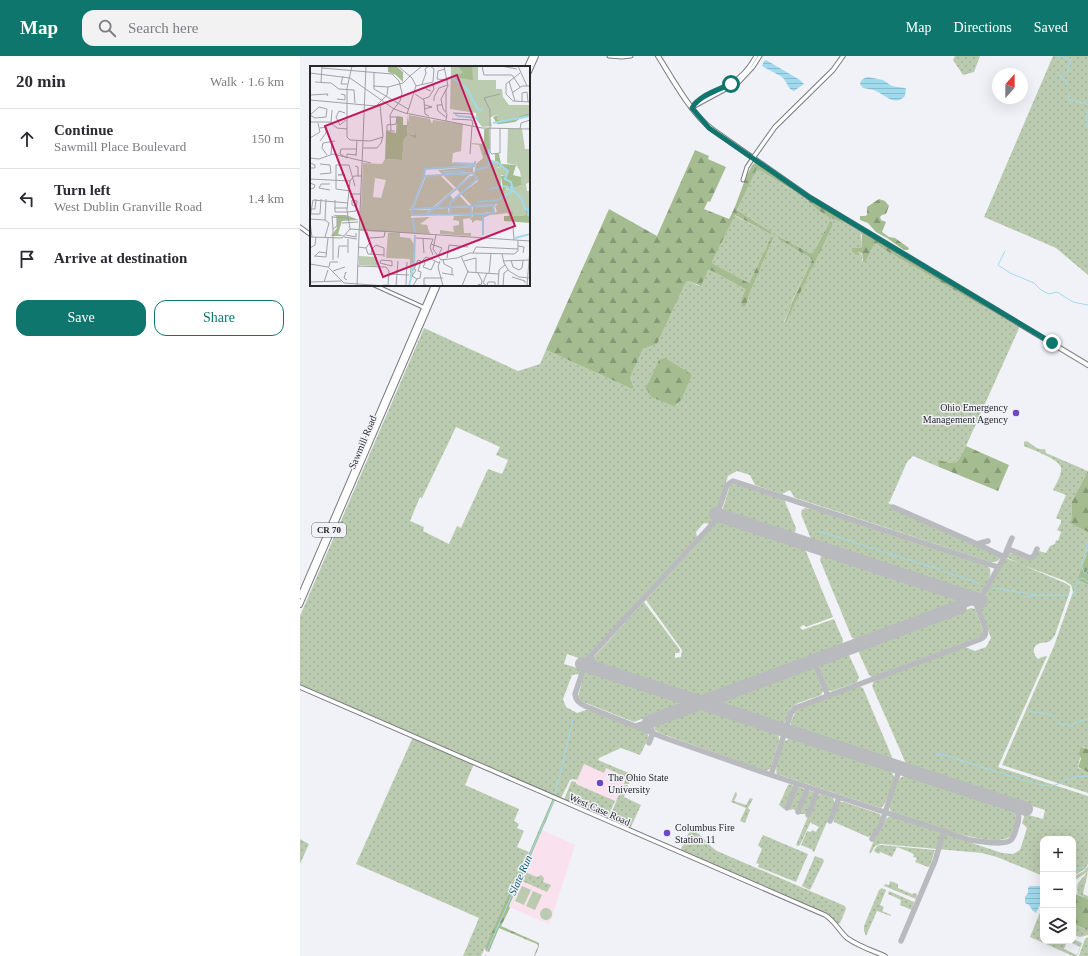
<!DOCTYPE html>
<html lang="en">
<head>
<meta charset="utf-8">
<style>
	:root { --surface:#fff; --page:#f2f2f3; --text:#2b2b33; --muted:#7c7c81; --line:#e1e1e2; --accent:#0f766e }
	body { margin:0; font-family:Georgia,serif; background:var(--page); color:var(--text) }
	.controls { position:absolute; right:12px; bottom:12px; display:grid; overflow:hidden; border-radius:8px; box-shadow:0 4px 16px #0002 }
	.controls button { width:36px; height:36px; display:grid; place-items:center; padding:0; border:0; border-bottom:1px solid var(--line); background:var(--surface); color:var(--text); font:20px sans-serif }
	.compass { position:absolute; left:692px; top:12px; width:36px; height:36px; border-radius:50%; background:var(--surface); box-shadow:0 4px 16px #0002; rotate:21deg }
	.stop { position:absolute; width:12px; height:12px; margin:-9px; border:3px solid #0f766e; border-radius:50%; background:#fff }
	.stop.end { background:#0f766e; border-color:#fff; box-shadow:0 1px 4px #0008 }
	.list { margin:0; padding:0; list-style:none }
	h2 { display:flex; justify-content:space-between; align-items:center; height:52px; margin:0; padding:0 16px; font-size:17px }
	h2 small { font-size:13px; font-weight:400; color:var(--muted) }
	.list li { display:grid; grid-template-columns:26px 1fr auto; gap:12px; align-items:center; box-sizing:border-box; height:60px; padding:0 16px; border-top:1px solid var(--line) }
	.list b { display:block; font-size:15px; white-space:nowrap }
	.list p { margin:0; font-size:13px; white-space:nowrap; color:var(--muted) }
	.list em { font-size:13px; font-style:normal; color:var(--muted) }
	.actions { display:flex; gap:8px; padding:12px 16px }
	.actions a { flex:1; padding:9px 0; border:1px solid var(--accent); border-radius:12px; text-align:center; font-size:14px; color:var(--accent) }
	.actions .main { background:var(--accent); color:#fff }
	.icon { flex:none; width:22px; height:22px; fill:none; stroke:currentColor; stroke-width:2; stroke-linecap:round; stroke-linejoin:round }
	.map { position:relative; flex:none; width:788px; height:900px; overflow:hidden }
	header { display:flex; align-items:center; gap:24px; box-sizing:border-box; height:56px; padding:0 20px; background:var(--accent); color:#fff }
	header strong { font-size:19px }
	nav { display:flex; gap:22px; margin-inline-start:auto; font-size:14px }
	.search { width:280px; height:36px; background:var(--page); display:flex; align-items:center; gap:10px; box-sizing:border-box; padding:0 14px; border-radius:12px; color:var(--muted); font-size:15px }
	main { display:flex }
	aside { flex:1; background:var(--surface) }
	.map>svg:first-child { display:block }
	.education { fill:#f9e1ed }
	.grass { fill:url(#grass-dots); fill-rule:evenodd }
	.forest { fill:url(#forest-firs) }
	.garden { fill:#bbcbaf }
	.water { fill:url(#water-rules) }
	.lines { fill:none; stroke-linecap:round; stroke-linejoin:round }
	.stream { stroke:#a0daef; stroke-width:1 }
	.taxiway { stroke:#b8babe; stroke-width:5.5 }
	.runway { stroke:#b8babe; stroke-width:14 }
	.tertiary-casing { stroke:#797a7f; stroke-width:5 }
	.secondary-casing { stroke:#797a7f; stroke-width:5.5 }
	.primary-casing { stroke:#797a7f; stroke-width:6 }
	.tertiary { stroke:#fff; stroke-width:3 }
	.secondary { stroke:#fff; stroke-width:3.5 }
	.primary { stroke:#fff; stroke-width:4 }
	.route { stroke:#0f766e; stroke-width:5 }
	.poi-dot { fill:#6e47c0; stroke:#f1f2f8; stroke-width:1.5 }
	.labels { text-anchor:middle; stroke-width:3; stroke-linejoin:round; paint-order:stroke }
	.shield { fill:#f1f2f8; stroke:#646568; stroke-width:1 }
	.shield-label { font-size:9px; font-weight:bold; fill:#28282a }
	.poi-label { font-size:10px; fill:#28282a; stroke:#f1f2f8; text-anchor:start }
	.street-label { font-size:10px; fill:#28282a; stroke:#f1f2f8 }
	.water-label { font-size:11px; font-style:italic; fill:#166076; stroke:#f1f2f8 }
	.inset-river { fill:none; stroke:#a0daef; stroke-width:2 }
	.inset-road { fill:none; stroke:#a1a1a6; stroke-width:1 }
	.view { fill:#c2185b; fill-opacity:0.15; stroke:#c2185b; stroke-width:2 }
	.inset-edge { fill:none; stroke:#28282a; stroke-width:2 }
</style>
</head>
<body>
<header>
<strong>Map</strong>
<div class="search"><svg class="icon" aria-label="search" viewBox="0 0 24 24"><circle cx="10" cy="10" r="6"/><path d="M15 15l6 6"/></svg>Search here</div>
<nav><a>Map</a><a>Directions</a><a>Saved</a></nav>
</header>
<main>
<aside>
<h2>20 min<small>Walk · 1.6 km</small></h2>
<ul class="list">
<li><svg class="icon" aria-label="ahead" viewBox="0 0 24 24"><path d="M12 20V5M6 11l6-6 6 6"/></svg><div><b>Continue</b><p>Sawmill Place Boulevard</p></div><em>150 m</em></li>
<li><svg class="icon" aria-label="left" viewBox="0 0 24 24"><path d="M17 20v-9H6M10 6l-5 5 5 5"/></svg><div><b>Turn left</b><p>West Dublin Granville Road</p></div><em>1.4 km</em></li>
<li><svg class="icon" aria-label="arrive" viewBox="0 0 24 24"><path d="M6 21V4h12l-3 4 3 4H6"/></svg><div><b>Arrive at destination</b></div></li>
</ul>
<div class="actions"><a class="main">Save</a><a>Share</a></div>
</aside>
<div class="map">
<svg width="788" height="900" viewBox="0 0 788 900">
	<defs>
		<pattern id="grass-dots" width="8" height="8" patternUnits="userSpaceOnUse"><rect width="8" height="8" fill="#bbcbaf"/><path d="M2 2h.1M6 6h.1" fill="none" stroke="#a1ae97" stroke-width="1.8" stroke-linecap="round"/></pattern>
		<pattern id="forest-firs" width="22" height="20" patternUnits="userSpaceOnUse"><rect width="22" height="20" fill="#a4bc90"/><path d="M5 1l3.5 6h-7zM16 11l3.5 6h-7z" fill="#869976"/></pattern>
		<pattern id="water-rules" width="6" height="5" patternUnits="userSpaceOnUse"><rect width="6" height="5" fill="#a0daef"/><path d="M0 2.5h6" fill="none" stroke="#8abbcd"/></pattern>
	</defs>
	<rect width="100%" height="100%" fill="#f1f2f8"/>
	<path class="education" d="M 284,708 L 303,717 L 306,712 L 327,721 L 316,746 L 275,728 Z
		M 242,774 L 275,789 L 253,858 L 249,868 L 209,851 Z"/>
	<path class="grass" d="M 655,0 L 680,0 L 674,16 L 663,19 L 653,4 Z
		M 753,0 L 788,0 L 788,219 L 756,192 L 684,161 Z
		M 457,111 L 489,133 L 491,131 L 508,142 L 507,145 L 522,156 L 541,165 L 541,163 L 564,177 L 561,178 L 562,191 L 554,198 L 561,196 L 562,200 L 562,205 L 566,205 L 574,189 L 577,188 L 580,191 L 683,251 L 684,250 L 684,248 L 720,270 L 662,399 C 654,411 649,407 637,405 L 639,411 L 613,400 L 607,406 L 590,445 L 588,447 L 699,499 L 701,501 C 698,506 696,506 691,506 L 496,442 L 494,441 L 490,434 L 482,438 L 455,429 L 450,419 L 437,415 L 428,420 L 414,462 L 410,468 L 404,467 L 396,476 L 397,481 L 284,604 L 267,598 L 264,608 L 281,613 L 280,618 L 272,619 L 263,643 L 266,651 L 277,657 L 289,653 L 347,677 L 349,681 L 340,699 L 321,692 L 299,702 L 298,704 L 331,718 L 332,721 L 329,728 L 324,728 L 326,721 L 306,712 L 304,717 L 284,708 L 277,724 L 273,723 L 270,724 L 261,742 L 0,628 L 0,560 L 124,272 L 218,315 L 240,308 L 246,294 L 332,333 L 334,332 L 330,322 L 343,293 L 357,288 L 386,226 L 389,225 L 399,230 L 408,214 L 412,215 L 445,233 L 445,234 L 440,247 L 446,250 L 449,239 L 474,181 L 471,181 L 449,227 L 414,208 L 412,206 L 434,159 L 470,178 L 470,175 L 437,154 ZM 529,167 L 533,169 L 485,267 L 484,265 L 489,255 L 492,245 L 512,204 L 509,201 L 477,182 L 480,181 L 510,197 L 513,197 ZM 156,371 L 200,391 L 196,399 L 208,404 L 202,418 L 188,413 L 161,472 L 157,470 L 149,488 L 123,475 L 124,471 L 110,465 L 120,441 L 122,442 Z
		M 726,385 C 733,388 737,395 745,393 L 746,397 L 788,415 L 772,445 L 771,468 L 788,476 L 788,495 L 777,524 L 783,527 L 788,529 L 788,693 L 783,691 L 778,710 L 778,712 L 788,715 L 788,737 L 702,709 L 754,590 L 773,536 L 771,529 L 765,525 L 720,508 L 706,501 L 711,497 L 730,504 L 734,502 L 739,495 L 746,497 L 750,490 L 755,488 L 756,484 L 758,485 L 761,476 L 757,474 L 761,467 L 761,464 L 756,462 L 766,439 L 753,434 C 756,428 762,419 761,412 C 760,403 732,394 724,390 L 724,386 Z
		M 435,428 L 484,443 L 496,472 L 495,476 L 492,477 L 424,455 L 423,452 L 430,429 Z
		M 505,452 L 522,456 L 688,510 C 695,518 684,530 680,538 L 677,538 L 514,485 L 511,483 L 501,458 L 502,454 Z
		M 423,465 L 502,491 L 505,493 L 533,561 L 506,571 L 504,569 L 500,571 L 502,574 L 534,563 L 543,584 L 542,589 L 400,642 L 294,608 L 292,603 L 344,546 L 380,594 L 379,597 L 375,597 L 375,602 L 381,601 L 382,594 L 346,544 L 417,466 Z
		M 523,498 L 526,499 L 660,543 L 659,546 L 558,584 L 552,582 L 520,504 L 521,500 Z
		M 706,502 L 765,527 L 770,530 L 770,535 L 755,579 C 753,582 751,585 748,586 C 745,587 741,586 738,588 C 731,591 734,600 738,603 L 742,601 L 747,600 L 698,711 L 788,740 L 788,808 L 785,813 L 773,820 L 773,783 L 743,783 L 743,820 L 697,801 L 682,797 L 581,788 L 575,790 L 571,797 L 569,797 L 574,784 L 583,771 L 586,763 L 590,760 L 702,797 L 713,798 L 720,794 L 727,772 L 722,767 L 725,758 L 743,763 L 745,754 L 607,710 L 572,630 L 574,625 L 665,591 L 675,595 L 686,591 L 691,582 L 680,551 L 680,548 Z
		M 671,552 L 675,553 L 683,575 L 682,580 L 572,621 L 569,619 L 559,597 L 560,593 Z
		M 545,598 L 549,599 L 559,621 L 557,626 L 532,635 L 528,634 L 519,611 L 522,606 Z
		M 511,611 L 515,613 L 523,635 L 521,639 C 514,642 496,646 491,652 C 487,657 488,665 482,669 L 418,648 L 419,644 Z
		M 288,615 L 381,646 L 380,648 L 334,666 L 281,645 L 278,641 L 284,617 Z
		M 559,630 L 563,632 L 592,701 L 590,703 L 491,671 L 491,666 L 496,654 Z
		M 397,652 L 401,652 L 476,677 L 479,681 L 479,685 L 470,713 L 466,715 L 360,677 L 355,674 L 355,671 L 356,668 Z
		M 113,681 L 174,708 L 165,729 L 219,753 L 214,765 L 219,768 L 217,772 L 224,775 L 217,791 L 229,796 L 226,803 L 229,804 L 181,900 L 163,900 L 179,862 L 56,808 Z
		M 493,682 L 590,714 C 591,715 593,719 594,720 C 595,726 586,749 581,752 L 477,718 C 474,713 481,692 484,687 C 486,683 489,683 493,682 Z
		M 607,719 L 712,754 C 720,763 715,770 711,780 C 694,795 614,763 592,756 L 590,754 L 590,750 L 598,726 L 600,722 Z
		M 273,725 L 276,726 L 276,728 L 315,745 L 308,761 L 305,762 L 264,744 L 271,726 Z
		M 491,728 L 493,730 L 494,733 L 484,753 L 479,749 L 488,729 Z
		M 325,729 L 328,729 L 324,741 L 341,749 L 330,773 L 309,763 L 322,731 Z
		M 499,731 L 504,733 L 505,735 L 497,755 L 492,753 L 491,754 L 488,753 L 497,733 Z
		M 436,735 L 437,739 L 434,745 L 446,749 L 450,742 L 453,743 L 448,752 L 450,754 L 445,767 L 440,765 L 446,752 L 431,746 Z
		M 510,735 L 514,736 L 515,739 L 507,758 L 499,758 L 499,756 L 507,736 Z
		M 521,738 L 533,742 L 535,747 L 514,796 L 512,795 L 513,794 L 501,789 L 507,775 L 511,776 L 512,774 L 516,776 L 519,771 L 511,767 L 511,765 L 500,789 L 498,790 L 496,789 L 516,741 Z
		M 540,746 L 544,746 L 580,758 C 584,766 577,774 572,780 L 568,781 L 534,766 L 533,762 Z
		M 390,774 L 392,774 C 403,778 407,789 417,795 L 545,850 L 546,853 L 540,867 L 537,868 L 531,861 L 523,856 L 382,795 L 381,793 Z
		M 463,779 L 508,798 L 496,826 L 458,811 L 459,808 L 456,807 L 462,793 L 458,789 Z
		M 0,783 L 9,788 L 0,808 Z
		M 581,789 L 635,794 L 630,810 L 628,811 L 615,806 L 617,802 L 613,801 L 614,798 L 597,791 L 592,801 L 580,796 L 579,798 L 575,796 L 574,794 L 577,790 Z
		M 515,800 L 523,803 L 524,805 L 510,834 L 502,830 Z
		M 788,810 C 788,820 785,828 783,838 L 788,840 L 788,843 L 777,838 C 778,836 777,833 777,831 C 778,824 785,821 787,816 L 777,823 L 773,821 L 784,815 Z
		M 225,816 L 237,821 L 241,819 L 244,822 L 243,826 L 251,829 L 247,836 L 222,825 Z
		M 590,825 L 598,828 L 598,832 L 612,838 L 616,837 L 617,839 L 616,843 L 584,830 L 585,828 L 589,829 Z
		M 582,832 L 586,834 L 580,849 L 584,851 L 582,855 L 591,859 L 591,860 L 577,855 L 566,880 L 564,875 L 564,870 L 579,834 Z
		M 589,835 L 614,846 L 612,854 L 600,849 L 601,844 L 588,838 Z
		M 741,854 L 743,855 L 743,885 L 767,885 L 764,893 L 777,899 L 780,891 L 768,885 L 773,885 L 773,883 L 782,887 L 777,900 L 773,900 L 730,881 Z
		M 773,868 L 788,874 L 788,879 L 780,881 L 773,879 Z
		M 788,881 L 788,900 L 779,900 L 785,883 Z"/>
	<path class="forest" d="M 395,94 L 409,100 L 408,103 L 426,111 L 410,146 L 408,145 L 404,153 L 429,163 C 439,146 442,125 453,108 L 456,107 L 491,131 L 490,133 L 457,112 L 437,154 L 470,175 L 471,176 L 471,178 L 470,178 L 435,159 L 412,206 L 414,208 L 449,227 L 471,181 L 474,181 L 449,239 L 446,250 L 444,250 L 440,247 L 445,234 L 445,233 L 412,215 L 408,214 L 401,230 L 389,225 L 386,226 L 357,288 L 343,293 L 330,322 L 334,332 L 332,333 L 246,294 L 309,153 L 357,180 Z
		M 508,142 L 541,163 L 541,165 C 531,164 513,151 506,143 Z
		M 579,143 L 585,145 L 589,150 L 586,158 L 582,159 L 580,161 L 581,164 L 586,166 L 582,176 L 589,181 L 595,182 L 609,192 L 608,194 L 604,194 L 587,182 L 576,176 L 568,167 L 560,164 L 560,160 L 565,160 L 567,159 L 567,151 Z
		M 531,166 L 533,169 L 486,266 L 484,267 L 489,255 L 492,246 L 512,204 L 509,201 L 478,183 L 478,180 L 510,197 L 513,197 L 529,167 Z
		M 562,177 L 564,177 L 684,248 L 684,250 L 683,251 L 580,191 L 577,188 L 574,189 L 566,205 L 563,206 L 562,197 L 559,196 L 556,199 L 552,195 L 552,192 L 560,192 L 562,191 Z
		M 365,302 L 391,318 L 391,321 L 381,344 L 374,350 L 351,341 L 346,332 L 359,304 Z
		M 666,390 L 709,409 L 698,435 L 639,411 L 637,405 L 639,404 C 657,411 659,405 666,390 Z
		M 788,415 L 788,476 L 771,468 L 772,445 Z
		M 788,495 L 788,529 L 777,524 Z
		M 781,691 L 788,693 L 788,716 L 778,711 L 781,703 L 779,697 Z
		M 253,742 L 255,744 L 229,804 L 226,804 Z
		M 225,808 L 227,809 L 209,850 L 210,852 L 201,870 L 239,887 L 239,890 L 235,900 L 234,900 L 238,890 L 237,888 L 199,872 L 189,896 L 186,895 L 185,892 L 209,838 L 210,837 Z
		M 773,837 L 788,843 L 788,874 L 773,868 Z"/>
	<path class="garden" d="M 222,830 L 231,834 L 224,849 L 215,845 Z
		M 233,835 L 242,839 L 235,854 L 226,850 Z
		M240 858a6 6 0 1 1 12 0a6 6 0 1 1-12 0Z"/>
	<path class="water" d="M 466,4 L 500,24 L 504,28 L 494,35 C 488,34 487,25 482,21 C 476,17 468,14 462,10 L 464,5 Z
		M 568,21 L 583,24 L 592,30 L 605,32 L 606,33 L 605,40 C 595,51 585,39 576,35 C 572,33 567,33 563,32 L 560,28 C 561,23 564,22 568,21 Z
		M 730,830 L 743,830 L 743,836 L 740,840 L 740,849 L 736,857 L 733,855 L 729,849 L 725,847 L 725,841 L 728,837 L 728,832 Z"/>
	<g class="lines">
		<path class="stream" d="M 757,0 L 771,3 L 768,15 L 762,18 L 760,21 L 767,26 L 768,31
			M 768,38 L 770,44 L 784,47 L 788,49
			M 788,54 L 786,62 L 788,71
			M 705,195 L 698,209 L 710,217 L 734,227 L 741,234 L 749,238 L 757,236 L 773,246 L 788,249
			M 518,475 L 641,514
			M 788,486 L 786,490 L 787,492 L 781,509 L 784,517 L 786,517 L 788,514
			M 643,515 L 679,527
			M 693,532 L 736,539 L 769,539
			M 773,539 L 779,523 L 783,522 L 788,526
			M 724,542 L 735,539
			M 727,655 L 753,659 L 762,669 L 765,669 L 767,667 L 769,670 L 773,670 L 775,667 L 788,663
			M 636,699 L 642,698 L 697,716
			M 701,717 L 720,723 L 727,726 L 728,725 C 736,728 747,731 755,729 C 761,728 764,723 770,722 L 772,723 L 774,721 L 788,720
			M 255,739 L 273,664
			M 773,812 L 784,811
			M 187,895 L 254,744
			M 185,900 L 186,899"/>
		<path class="taxiway" d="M 593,451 L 677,488 L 704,501 L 712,482
			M 677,488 L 688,485
			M 698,511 L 433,425 L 427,429 L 415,465 L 286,605 L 275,638 C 276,645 279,647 285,650 L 365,682 L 471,719 L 670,784 C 679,785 704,790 711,784 C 714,781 715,777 716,773 C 720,761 720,760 713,749
			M 677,548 L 708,495 L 711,494 L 730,502 L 734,500 L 737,493
			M 660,551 L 678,544
			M 291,600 L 292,611
			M 514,605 L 528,640
			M 336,670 L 349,666 L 353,677 L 349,687
			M 471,719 L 491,657 L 495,652 L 681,583 C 686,580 686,577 685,572 L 674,542
			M 487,752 L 497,728
			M 498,756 L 508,731
			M 508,759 L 518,734
			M 530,765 L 539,742
			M 572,783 L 581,769 L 600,712
			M 601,885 L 635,805 L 644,775"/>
		<path class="runway" d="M 416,458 L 681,545
			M 282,608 L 726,753
			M 349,666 L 660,551"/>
		<g class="tertiary-casing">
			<path id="tertiary" d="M 309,0 L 322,1 L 331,0
				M 392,51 C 401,38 418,35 431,27 C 442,21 450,11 456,0
				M 391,52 L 439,26 L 453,11 L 460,0
				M 443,124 L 447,111 L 453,102
				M 0,171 L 11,179
				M 74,229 L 125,252"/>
		</g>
		<g class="secondary-casing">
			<path id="secondary" d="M 453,102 L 475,71 L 533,14 L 543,0
				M 0,631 L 525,859 C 535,865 539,875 547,882 C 558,890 573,895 585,900"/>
		</g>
		<g class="primary-casing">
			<path id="primary" d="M 358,0 C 372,22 392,59 413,74 L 509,141 L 788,309
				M 227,11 L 232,0
				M 229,16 L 236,0
				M 0,540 L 134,229
				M 0,549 L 138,229"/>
		</g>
		<use href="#tertiary" class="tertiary"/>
		<use href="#secondary" class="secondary"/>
		<use href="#primary" class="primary"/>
	</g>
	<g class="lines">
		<path class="route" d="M 431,28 C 418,34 400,39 392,52 L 409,72 L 509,141 L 752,287"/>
	</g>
	<g class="poi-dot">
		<circle cx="716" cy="357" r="4"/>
		<circle cx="300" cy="727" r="4"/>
		<circle cx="367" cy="777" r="4"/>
	</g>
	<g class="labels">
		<rect class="shield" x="12" y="467" width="34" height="14" rx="3"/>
		<g class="shield-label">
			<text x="29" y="477">CR 70</text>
		</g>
		<g class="poi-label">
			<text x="708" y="355" text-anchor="end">Ohio Emergency<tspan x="708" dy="12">Management Agency</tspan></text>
			<text x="308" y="725">The Ohio State<tspan x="308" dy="12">University</tspan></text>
			<text x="375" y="775">Columbus Fire<tspan x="375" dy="12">Station 11</tspan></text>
		</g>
		<g class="street-label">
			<text transform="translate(62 386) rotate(-67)" y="4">Sawmill Road</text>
			<text transform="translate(300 753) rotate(24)" y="4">West Case Road</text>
		</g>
		<g class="water-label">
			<text transform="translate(220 819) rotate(-66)" y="4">Slate Run</text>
		</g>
	</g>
	<g transform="translate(10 10)">
		<rect width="220" height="220" fill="#f1f2f8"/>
		<path d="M 141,0 L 168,0 L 168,14 L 186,14 L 186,23 L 192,23 L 193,31 L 199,39 L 220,39 L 220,49 L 218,47 L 192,56 L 187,53 L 189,49 L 183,50 L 180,52 L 182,60 L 172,61 L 166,53 L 166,47 L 140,43 ZM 99,49 L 120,53 L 122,58 L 123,54 L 153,58 L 151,85 L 143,87 L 142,97 L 165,99 L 114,103 L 114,112 L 101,143 L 98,143 L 101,144 L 101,152 L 120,151 L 110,158 L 117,159 L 120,168 L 50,165 L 53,97 L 72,98 L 75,93 L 92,94 L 94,73 L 98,69 L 106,73 L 106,62 L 105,69 L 97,68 L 98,58 L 104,59 L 98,57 ZM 65,112 L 76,114 L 71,132 L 63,131 ZM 198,63 L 212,63 L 215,83 L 220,83 L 220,116 L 216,118 L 217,125 L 220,125 L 219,145 L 215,144 L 216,149 L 208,150 L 199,150 L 198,147 L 180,149 L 173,152 L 172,155 L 166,154 L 162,157 L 162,152 L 153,153 L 154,167 L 161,167 L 161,170 L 130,168 L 130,164 L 144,166 L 143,160 L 149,159 L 149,155 L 143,154 L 144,150 L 161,149 L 162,152 L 163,149 L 187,146 L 185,140 L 188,138 L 162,140 L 151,128 L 168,115 L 164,108 L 166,98 L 173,92 L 169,79 L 161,78 L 162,77 L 174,78 L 179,89 L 179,97 L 187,97 L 188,102 L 192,100 L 197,105 L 197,109 L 191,109 L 191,121 L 206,127 L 203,122 L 212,119 L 210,105 L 206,99 L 197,97 ZM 163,101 L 163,106 L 132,108 L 128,104 ZM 160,108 L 146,122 L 134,110 L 135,109 ZM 163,109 L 167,113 L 150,127 L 147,123 ZM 116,110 L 131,110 L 144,123 L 123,141 L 103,143 ZM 140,129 L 143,133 L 139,141 L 127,141 ZM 149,129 L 159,140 L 140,141 L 140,137 ZM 183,140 L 183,146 L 162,148 L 163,141 ZM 160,141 L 161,148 L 141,149 L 141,142 ZM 138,142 L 139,149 L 117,149 L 124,143 ZM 120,144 L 114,150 L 103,149 L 103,144 ZM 78,167 L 90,167 L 90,171 L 100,172 L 105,180 L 100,218 L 100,193 L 76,192 ZM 49,190 L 67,191 L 67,200 L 49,199 Z" fill="#bbcbaf" fill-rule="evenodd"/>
		<path d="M 78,0 L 86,0 L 93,6 L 93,16 L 86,9 L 78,6 ZM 148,0 L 162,0 L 163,14 L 150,12 L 149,8 L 153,7 ZM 218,47 L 220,50 L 214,50 L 205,56 L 190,58 L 187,58 L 183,51 L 189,49 L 187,53 L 192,56 ZM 98,48 L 98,57 L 105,59 L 98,58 L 97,68 L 105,69 L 106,60 L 106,73 L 98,69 L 94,73 L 92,94 L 75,93 L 76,65 L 86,67 L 87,50 L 93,51 L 93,59 L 97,59 ZM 179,62 L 180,94 L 185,95 L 185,88 L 189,88 L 191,98 L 206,99 L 203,109 L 211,111 L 212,119 L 203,122 L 206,127 L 196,122 L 191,129 L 193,123 L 191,110 L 196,109 L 197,105 L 192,100 L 188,101 L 187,97 L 179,97 L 179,89 L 174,89 L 174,63 ZM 218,143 L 220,143 L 220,157 L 194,155 L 194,150 L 200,150 L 200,145 L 203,146 L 202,150 L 208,150 L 216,149 L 215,144 L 219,145 ZM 23,149 L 36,149 L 49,154 L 32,155 L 28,168 L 35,170 L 21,170 L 27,162 L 27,151 Z" fill="#a4bc90"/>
		<path class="inset-river" d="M 141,11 L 156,22 L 168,43 L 172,45M 145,48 L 148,50 L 169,52M 183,57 L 220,50M 179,83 L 179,95 L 184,96M 143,97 L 165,98 L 165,95M 165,100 L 115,103 L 114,111 L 102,143 L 102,149 L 178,148 L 184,146 L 183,139M 179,100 L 179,97 L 187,96 L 198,105 L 195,113 L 201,116 L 203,124 L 212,133 L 215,143 L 219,144 L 218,149 L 220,150M 165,104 L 178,101M 132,106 L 155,105M 114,110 L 164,107M 179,123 L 195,120 L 199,122M 179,135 L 188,134 L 201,126 L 201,120M 166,136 L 178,135M 101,143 L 185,139M 116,149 L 161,110M 140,149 L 140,137 L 167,113 L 163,107M 103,153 L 105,167M 161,154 L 161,141M 173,169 L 173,149M 205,172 L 220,168M 104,198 L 105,169M 99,220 L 104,199"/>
		<path class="inset-road" d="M 42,0 L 37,22 L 37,71 L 40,74 L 60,75 L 73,71M 88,0 L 102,12 L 106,20 L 97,48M 172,0 L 174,9 L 202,9 L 210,21M 191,0 L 207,3M 208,0 L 217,20M 12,2 L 82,8 L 89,15 L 92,27 L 90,35 L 84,43M 135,3 L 128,5 L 127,13 L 138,14M 0,7 L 40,12 L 84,43 L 95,47 L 172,62 L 220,63M 64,7 L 64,23 L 98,43M 210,7 L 196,18 L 196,28 L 203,35 L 220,36M 33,10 L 31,18 L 37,18M 100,10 L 112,0M 199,15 L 205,35M 5,16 L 21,17 L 29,23 L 44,24 L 45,37M 11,17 L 12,0M 112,18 L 116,7 L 115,3 L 119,0M 63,20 L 78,21 L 93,17 L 100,10M 106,20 L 123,16 L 124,3 L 120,0M 202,27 L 212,20 L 220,20M 105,28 L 114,34 L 115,48 L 119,50M 0,29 L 18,28 L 17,30M 27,33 L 35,34 L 35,29 L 31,28M 113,33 L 119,31 L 124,23 L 123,19 L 117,20 L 116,23 L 121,25M 131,33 L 138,20 L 134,0M 131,33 L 133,43 L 137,48 L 136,55M 0,34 L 66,40 L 77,29 L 78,21M 124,35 L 124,31 L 129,22 L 138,19M 212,35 L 212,27 L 217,26 L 218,36M 132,39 L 127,39 L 128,45 L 137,52M 114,43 L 122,41 L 115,39M 136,46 L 136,23M 35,47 L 29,45 L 26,51 L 30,59 L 36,54M 143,47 L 162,48 L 160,48M 0,49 L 5,52 L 16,51 L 17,43 L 9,41M 0,49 L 9,41M 80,51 L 87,51 L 86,58 L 81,59M 142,53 L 162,54 L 163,60M 0,56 L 20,56 L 27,62 L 37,63M 21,57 L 22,44M 81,58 L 77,59 L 77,65 L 85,65M 180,62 L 180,86 L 182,88 L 190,87 L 190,62M 180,62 L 180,44 L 174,32 L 190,28M 210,63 L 211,57 L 220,54M 81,65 L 80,49 L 84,42M 0,72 L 10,66 L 8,57M 10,75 L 16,67 L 16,61 L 10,62M 13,77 L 12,82 L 17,89M 13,77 L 25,75M 53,82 L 67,82 L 71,77 L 73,70 L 70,39M 21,88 L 22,75M 160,88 L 162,60M 46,89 L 37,88 L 37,92 L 30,88 L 31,83 L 47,83M 46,90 L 47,74M 0,92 L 9,93 L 23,88 L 61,97M 0,97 L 5,99 L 5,102 L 0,102M 45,100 L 48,101 L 48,110M 10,108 L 21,107 L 20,99 L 10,98M 31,108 L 35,109 L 28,109 ZM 0,113 L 40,115M 0,117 L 5,119 L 4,122 L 0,123M 20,124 L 9,122 L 11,118 L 20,118M 40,125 L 26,123 L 26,99 L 39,99 L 45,120M 41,132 L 41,128 L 51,128M 3,134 L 38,137M 25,134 L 25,146 L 38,146M 24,142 L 37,142M 1,143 L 5,143 L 6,133M 38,146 L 46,145 L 47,135 L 42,134 L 42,139 L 47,141M 0,148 L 10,148 L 11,133M 22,150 L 23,163M 22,151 L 39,152M 0,152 L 3,134M 0,153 L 15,154M 15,154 L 19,157 L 15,171M 15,154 L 16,133M 0,156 L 2,171M 32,157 L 48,156M 203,161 L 204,174M 40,163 L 37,144 L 40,115 L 44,110 L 52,110M 36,169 L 46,171 L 46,167M 126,169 L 123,183 L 131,194M 0,171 L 32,172 L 40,163 L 220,175M 34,171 L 47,173M 59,172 L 74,171 L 75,166M 106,172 L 123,173 L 120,181 L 123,189M 38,173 L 38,187M 113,173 L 114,187M 121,178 L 132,182 L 128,190M 208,180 L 214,181 L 213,187M 48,181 L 56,182 L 58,188 L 74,189M 0,182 L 5,179 L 6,171M 56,182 L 60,176 L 57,166M 163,187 L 166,181 L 208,183M 61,188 L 62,183 L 66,179 L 74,182 L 74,191M 192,188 L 194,197 L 199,205 L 209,211 L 220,212M 4,190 L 16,191 L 18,172M 5,190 L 9,186 L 17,187M 151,190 L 158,206 L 189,208M 28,192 L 29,180 L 37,180M 137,192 L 139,179 L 158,181M 133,193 L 134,198 L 142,202 L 142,208M 23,194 L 23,163 L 27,160 L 27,151M 71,194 L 82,195 L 82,200 L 70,197 ZM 131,194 L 147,192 L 160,187 L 204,188 L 208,185 L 208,174M 201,194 L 203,201 L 209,204 L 212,202 L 213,194M 125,195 L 121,204 L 113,201 L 115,197 L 113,194 L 116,191 L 119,192 L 129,197M 130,195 L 128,201 L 133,220M 154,195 L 166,192 L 166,207M 193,195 L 219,194M 0,198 L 18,201 L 34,217 L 76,220M 47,200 L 76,201M 19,201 L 20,196 L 28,196M 76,201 L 79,205 L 78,220M 106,204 L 104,203 L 108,194 L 111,195 L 108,205M 106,204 L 102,210 L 107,213M 23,205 L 35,201M 132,207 L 144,209M 35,208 L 36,206 L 34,212 L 37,214M 79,208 L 99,209M 179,208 L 181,187M 202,211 L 215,215 L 215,217M 0,216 L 31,215M 14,216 L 18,204M 168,218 L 171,219 L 172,215 L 168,207M 73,219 L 90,220M 96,219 L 97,196M 176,219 L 173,217 L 177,207M 47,220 L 56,0M 86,220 L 88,195M 103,220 L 107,213 L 110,212 L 111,206 L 108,205M 121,220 L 114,219 L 114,212 L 133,212M 152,220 L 158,205M 177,220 L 178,216 L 185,216 L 185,220M 188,220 L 189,204 L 195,199M 193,220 L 194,207 L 198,204M 217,220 L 220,182"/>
		<path class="view" d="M 147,9 L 205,160 L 73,211 L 15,60 Z"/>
		<rect width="220" height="220" class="inset-edge"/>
	</g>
</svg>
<div class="controls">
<button>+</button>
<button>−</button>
<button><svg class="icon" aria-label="layers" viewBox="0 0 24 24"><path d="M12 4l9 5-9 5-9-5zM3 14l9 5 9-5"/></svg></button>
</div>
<svg class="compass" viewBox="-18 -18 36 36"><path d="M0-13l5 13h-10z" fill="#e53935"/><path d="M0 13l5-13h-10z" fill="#7c7c81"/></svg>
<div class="stop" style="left:431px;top:28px"></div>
<div class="stop end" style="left:752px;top:287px"></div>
</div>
</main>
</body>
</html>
